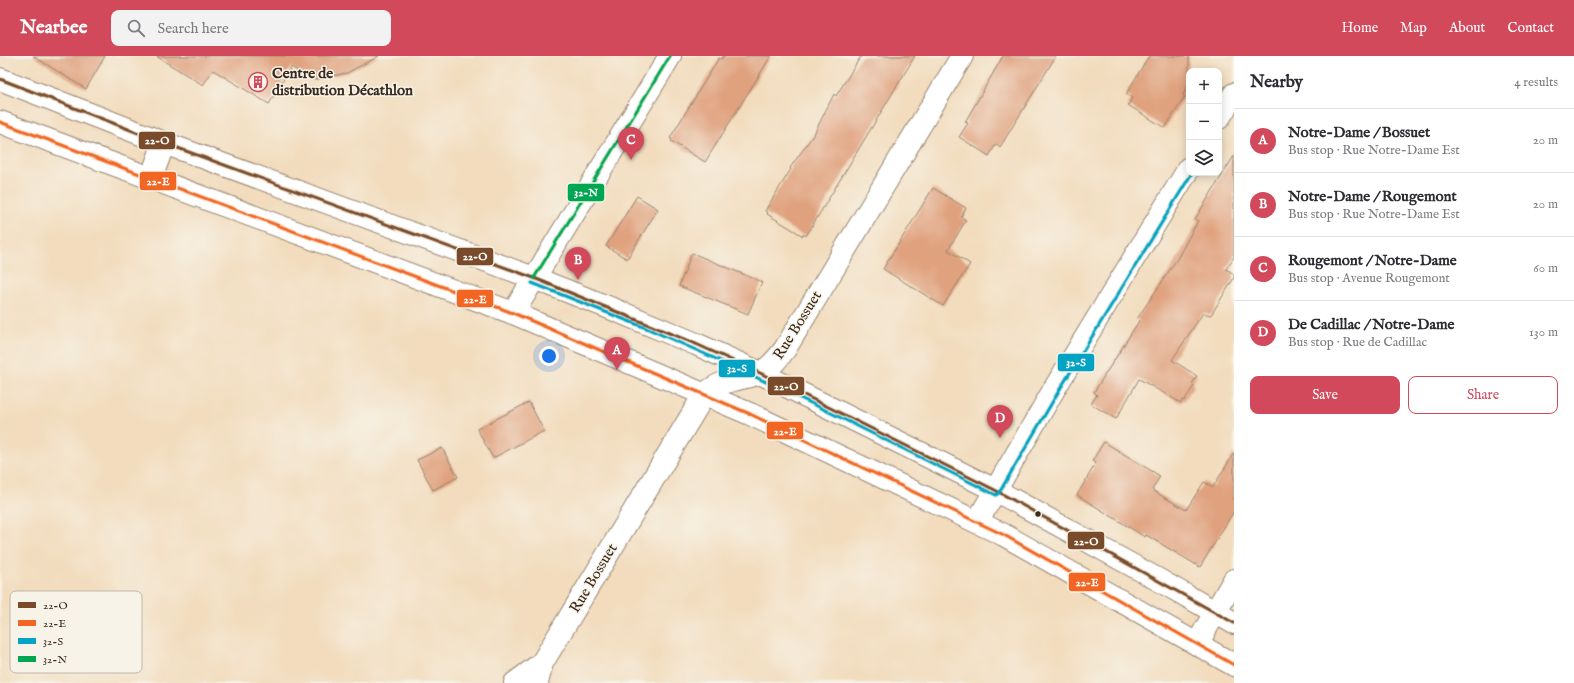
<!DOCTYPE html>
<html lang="en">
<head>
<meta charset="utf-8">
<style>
	:root { --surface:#fff; --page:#f2f2f3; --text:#2b2b33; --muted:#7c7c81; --line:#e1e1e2; --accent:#d1495b }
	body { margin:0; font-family:"IM FELL English",serif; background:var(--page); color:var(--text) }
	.controls { position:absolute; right:12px; top:12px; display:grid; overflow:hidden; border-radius:8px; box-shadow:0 2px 10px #0003 }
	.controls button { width:36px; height:36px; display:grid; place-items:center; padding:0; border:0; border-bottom:1px solid var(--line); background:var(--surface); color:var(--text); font:20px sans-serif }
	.you { position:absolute; left:549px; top:300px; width:14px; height:14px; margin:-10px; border:3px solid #fff; border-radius:50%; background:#1a73e8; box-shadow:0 0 0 6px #1a73e833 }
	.badge { display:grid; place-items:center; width:26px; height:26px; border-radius:50%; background:var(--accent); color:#fff; font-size:13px; font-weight:700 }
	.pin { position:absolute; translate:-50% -33px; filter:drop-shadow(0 1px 2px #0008) }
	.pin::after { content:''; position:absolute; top:21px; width:14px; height:12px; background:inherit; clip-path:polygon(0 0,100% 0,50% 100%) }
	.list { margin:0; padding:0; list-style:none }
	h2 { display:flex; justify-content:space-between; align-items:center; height:52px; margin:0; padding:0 16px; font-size:17px }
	h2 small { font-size:13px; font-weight:400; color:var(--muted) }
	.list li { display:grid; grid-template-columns:26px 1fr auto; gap:12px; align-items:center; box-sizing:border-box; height:64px; padding:0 16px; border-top:1px solid var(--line) }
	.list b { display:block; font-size:15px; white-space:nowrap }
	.list p { margin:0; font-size:13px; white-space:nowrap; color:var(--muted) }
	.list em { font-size:13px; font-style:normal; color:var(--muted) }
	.actions { display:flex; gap:8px; padding:12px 16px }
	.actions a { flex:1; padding:9px 0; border:1px solid var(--accent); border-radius:8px; text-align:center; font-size:14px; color:var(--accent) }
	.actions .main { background:var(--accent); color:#fff }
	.icon { flex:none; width:22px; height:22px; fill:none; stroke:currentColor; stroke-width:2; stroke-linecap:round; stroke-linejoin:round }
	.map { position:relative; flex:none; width:1234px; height:627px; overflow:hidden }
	header { display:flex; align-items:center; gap:24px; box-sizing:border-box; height:56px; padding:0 20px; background:var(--accent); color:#fff }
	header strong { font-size:19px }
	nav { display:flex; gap:22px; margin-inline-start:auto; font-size:14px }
	.search { width:280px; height:36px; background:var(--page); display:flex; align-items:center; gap:10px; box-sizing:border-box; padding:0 14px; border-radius:8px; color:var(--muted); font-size:15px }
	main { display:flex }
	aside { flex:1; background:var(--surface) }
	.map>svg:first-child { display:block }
	.building { fill:#e0a17e }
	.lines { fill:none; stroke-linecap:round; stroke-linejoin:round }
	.street-casing { stroke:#96836e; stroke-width:24 }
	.secondary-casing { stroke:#96836e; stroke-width:24 }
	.street { stroke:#fff; stroke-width:22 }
	.secondary { stroke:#fff; stroke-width:22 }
	.bus-1-casing { stroke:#f7f3e8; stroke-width:6 }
	.bus-2-casing { stroke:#f7f3e8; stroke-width:6 }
	.bus-3-casing { stroke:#f7f3e8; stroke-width:6 }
	.bus-4-casing { stroke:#f7f3e8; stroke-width:6 }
	.bus-1 { stroke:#7a4b2a; stroke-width:3 }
	.bus-2 { stroke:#f26522; stroke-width:3 }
	.bus-3 { stroke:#03a3c5; stroke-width:3 }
	.bus-4 { stroke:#00a651; stroke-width:3 }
	.bus-dot { fill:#3b2a1e; stroke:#f7f3e8; stroke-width:1.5 }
	.labels { text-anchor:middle; stroke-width:3; stroke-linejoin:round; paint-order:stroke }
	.poi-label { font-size:15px; font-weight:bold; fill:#3b2a1e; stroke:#f7f3e8; text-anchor:start }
	.street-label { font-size:15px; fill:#3b2a1e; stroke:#f7f3e8 }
	.key { fill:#f7f3e8; stroke:#bfb7ab; stroke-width:1 }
	.key-label { font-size:11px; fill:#3b2a1e }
	.line-badge { stroke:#f7f3e8; stroke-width:1.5 }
	.badge-label { font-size:11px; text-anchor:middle; font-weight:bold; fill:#fff }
</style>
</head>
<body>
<header>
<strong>Nearbee</strong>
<div class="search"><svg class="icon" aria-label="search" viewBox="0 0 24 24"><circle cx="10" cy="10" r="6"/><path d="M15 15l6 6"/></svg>Search here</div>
<nav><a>Home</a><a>Map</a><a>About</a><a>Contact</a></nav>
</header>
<main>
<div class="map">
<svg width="1234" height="627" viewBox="0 0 1234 627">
	<rect width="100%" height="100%" fill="#f7f3e8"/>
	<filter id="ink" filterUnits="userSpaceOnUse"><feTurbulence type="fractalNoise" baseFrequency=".025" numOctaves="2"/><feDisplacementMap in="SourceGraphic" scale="8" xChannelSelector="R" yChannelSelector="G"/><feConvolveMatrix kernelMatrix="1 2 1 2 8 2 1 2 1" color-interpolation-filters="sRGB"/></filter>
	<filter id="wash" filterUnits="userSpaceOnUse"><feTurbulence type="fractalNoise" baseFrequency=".012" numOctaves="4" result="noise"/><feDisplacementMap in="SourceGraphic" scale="16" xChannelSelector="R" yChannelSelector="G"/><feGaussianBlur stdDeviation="0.9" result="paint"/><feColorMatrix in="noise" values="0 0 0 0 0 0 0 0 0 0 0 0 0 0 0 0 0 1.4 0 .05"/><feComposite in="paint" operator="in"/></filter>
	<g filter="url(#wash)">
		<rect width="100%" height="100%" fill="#f2dcbd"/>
		<g id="blocks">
			<path class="building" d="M 33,0 L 105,0 L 86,33 Z
				M 156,0 L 379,0 L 347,17 L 314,24 L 291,11 L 269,48 L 213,14 L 203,29 Z
				M 723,0 L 771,0 L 705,106 L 671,85 L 672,83 L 670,82 L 719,2 L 722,3 Z
				M 861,0 L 915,0 L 806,180 L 804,178 L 803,180 L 767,158 L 768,157 L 765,155 L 791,113 L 790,112 L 814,78 L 834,38 L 836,40 Z
				M 1003,0 L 1056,0 L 1000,91 L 996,88 L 989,100 L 959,81 L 968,67 L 965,66 Z
				M 1149,0 L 1189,0 L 1189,28 L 1183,39 L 1185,40 L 1165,72 L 1128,49 L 1132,42 L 1126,38 Z
				M 1234,100 L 1234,201 L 1226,213 L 1234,218 L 1234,222 L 1211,259 L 1203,257 L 1172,304 L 1197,320 L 1192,328 L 1194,330 L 1184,345 L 1182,344 L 1181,347 L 1139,323 L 1116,363 L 1091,348 L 1097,339 L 1094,336 L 1139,265 L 1137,263 L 1177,203 L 1198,165 L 1195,163 Z
				M 933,132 L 966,152 L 961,161 L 966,164 L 948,194 L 970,208 L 943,250 L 883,213 Z
				M 637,140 L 658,153 L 627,203 L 606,190 Z
				M 692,197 L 762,226 L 748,258 L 679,230 Z
				M 529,346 L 544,375 L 493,402 L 477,373 Z
				M 1104,386 L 1160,420 L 1152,434 L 1186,454 L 1204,426 L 1213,431 L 1234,397 L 1234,455 L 1200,511 L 1146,479 L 1145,481 L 1077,439 L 1096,407 L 1092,405 Z
				M 442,392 L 458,421 L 433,434 L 417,404 Z"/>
		</g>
	</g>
	<g filter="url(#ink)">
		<use href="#blocks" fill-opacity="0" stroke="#96836e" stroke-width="1"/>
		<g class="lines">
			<g class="street-casing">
				<path id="street" d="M 513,257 L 670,0
					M 1197,588 L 1234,524
					M 515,627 L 542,607
					M 537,627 L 542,607 L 704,339 C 723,322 738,325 759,317 C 770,313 778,302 785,293 L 962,0"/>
			</g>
			<g class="secondary-casing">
				<path id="secondary" d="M 0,23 L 164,87 L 534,222 L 615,254 L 696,288 L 760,317 L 995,434 L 1157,523 L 1234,567
					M 1219,62 L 1234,38
					M 0,66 L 513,257 L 750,358 L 1004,479 L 1234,609
					M 151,122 L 164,87
					M 977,466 L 1056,330 L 1189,112"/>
			</g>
			<use href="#street" class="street"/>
			<use href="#secondary" class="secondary"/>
			<g class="bus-1-casing">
				<path id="bus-1" d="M 0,23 L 164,87 L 534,222 L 696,288 L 760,317 L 995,434 L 1234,567"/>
			</g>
			<g class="bus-2-casing">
				<path id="bus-2" d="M 0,66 L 513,257 L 750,358 L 1004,479 L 1234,609"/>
			</g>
			<g class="bus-3-casing">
				<path id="bus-3" d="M 532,227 L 646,272 L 730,309 L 817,350 L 996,439 L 999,437 L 1060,333 L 1192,117"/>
			</g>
			<g class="bus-4-casing">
				<path id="bus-4" d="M 534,222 L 670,0"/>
			</g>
			<use href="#bus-1" class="bus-1"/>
			<use href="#bus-2" class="bus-2"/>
			<use href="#bus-3" class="bus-3"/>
			<use href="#bus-4" class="bus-4"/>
		</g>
	</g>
	<defs>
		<g id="building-ring" transform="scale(1)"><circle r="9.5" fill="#f7f3e8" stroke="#d1495b" stroke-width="1.5"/><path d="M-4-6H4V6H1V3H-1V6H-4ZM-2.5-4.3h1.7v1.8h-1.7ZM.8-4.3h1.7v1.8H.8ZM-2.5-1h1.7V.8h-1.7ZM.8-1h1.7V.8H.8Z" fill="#d1495b"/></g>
	</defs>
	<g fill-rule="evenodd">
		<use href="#building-ring" x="258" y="26"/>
	</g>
	<circle class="bus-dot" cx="1038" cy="458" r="3.5"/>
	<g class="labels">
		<g class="poi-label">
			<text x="272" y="22">Centre de<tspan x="272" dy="17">distribution Décathlon</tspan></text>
		</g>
		<g class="street-label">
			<text transform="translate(797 269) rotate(-58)" y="5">Rue Bossuet</text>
			<text transform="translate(593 522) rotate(-59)" y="5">Rue Bossuet</text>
		</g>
	</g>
	<rect x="10" y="535" width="132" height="82" rx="6" class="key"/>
	<rect x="18" y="546" width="18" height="6" fill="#7a4b2a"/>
	<rect x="18" y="564" width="18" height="6" fill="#f26522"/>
	<rect x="18" y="582" width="18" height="6" fill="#03a3c5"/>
	<rect x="18" y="600" width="18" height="6" fill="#00a651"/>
	<g class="key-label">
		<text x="43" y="553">22-O</text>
		<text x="43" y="571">22-E</text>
		<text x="43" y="589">32-S</text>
		<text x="43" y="607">32-N</text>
	</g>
	<g class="line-badge">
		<rect x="138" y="75" width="38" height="19" rx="4" fill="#7a4b2a"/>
		<rect x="139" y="115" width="38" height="20" rx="4" fill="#f26522"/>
		<rect x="567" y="127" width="38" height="19" rx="4" fill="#00a651"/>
		<rect x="456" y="191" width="38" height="19" rx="4" fill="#7a4b2a"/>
		<rect x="456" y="233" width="38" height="19" rx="4" fill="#f26522"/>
		<rect x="1057" y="297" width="38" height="19" rx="4" fill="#03a3c5"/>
		<rect x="718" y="303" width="38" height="19" rx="4" fill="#03a3c5"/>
		<rect x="767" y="320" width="38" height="20" rx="4" fill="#7a4b2a"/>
		<rect x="766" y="365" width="38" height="19" rx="4" fill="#f26522"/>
		<rect x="1067" y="475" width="38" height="19" rx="4" fill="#7a4b2a"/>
		<rect x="1068" y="516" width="38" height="20" rx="4" fill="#f26522"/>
	</g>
	<g class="badge-label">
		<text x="157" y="88">22-O</text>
		<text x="158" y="129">22-E</text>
		<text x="586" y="140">32-N</text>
		<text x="475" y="204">22-O</text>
		<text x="475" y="247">22-E</text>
		<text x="1076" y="310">32-S</text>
		<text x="737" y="316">32-S</text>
		<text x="786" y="334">22-O</text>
		<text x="785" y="379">22-E</text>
		<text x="1086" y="489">22-O</text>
		<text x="1087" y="530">22-E</text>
	</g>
</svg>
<div class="controls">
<button>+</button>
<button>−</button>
<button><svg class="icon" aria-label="layers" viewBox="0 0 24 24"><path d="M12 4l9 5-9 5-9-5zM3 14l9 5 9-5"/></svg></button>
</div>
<div class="you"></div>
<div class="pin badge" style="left:617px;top:314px">A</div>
<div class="pin badge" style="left:578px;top:224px">B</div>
<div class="pin badge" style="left:631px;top:104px">C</div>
<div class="pin badge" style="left:1000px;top:382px">D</div>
</div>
<aside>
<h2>Nearby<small>4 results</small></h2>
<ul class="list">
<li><span class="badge">A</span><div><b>Notre-Dame / Bossuet</b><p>Bus stop · Rue Notre-Dame Est</p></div><em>20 m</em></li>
<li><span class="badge">B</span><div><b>Notre-Dame / Rougemont</b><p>Bus stop · Rue Notre-Dame Est</p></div><em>20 m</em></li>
<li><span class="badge">C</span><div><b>Rougemont / Notre-Dame</b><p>Bus stop · Avenue Rougemont</p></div><em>60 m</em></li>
<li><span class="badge">D</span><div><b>De Cadillac / Notre-Dame</b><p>Bus stop · Rue de Cadillac</p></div><em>130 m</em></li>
</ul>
<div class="actions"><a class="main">Save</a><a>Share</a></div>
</aside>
</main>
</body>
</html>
